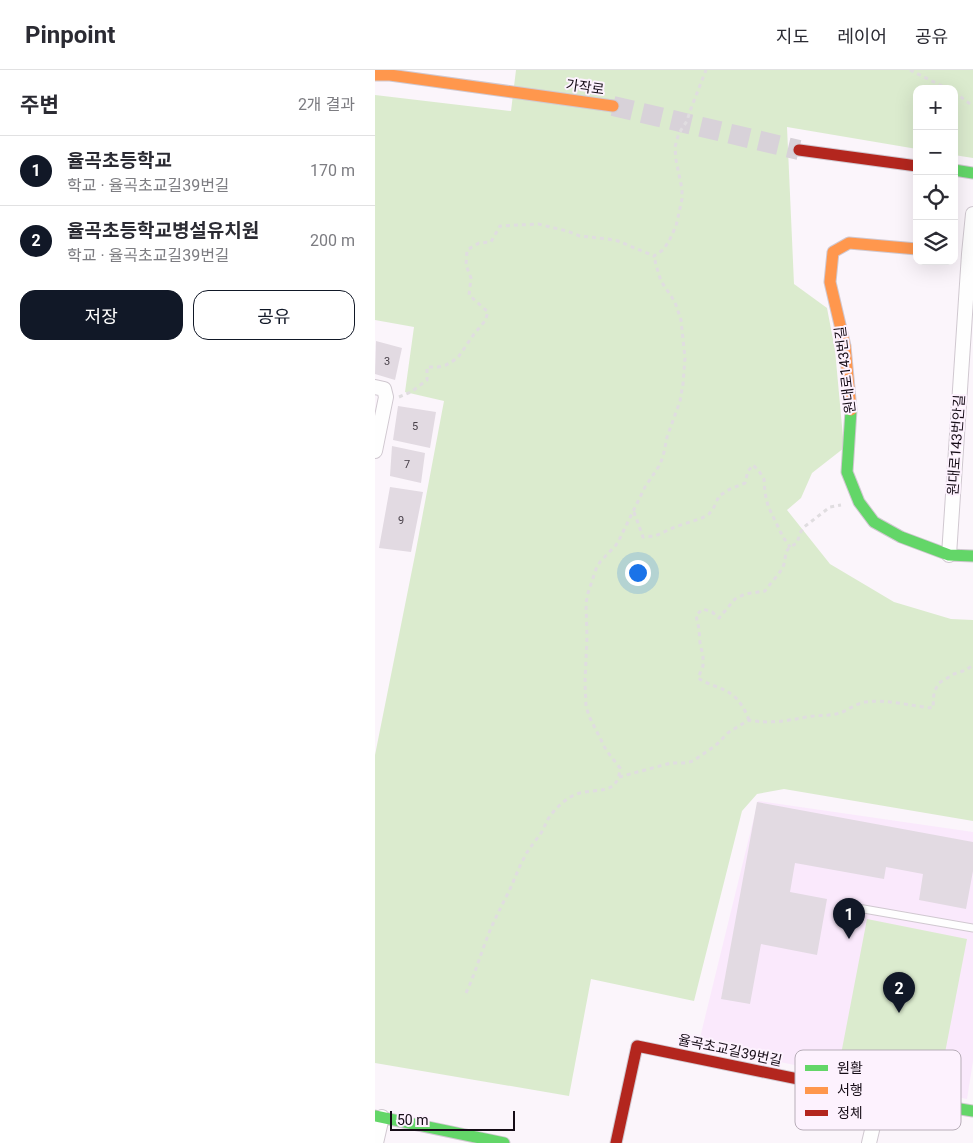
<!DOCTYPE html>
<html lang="ko">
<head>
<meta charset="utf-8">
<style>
	:root { --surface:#fff; --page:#f2f2f3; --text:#2b2b33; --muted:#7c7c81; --line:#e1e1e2; --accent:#111827 }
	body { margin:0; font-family:Roboto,"Noto Sans KR",sans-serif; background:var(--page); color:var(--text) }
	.controls { position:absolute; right:15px; top:15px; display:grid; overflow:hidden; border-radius:10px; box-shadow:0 5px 20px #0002 }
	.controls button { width:45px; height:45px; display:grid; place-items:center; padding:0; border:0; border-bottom:1px solid var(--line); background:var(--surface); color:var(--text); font:25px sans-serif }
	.scale { position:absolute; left:15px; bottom:12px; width:125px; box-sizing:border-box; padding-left:5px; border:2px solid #150c16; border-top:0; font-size:14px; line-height:18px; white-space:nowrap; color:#150c16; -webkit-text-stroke:4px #fdf2fe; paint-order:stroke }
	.you { position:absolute; left:262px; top:502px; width:18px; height:18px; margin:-12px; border:4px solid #fff; border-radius:50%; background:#1a73e8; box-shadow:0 0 0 8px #1a73e833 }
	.badge { display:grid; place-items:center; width:32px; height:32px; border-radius:50%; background:var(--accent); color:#fff; font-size:16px; font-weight:700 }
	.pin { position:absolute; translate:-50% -41px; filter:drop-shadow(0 1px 2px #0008) }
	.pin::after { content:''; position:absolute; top:26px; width:18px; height:15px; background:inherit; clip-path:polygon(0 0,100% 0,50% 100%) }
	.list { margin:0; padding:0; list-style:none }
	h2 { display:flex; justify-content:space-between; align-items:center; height:65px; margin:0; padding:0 20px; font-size:21px }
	h2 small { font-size:16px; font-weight:400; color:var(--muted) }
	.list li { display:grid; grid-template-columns:32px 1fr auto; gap:15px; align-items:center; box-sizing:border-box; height:70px; padding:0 20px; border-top:1px solid var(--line) }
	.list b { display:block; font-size:19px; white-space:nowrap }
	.list p { margin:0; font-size:16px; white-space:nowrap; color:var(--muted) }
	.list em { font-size:16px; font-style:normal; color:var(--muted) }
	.actions { display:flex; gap:10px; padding:15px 20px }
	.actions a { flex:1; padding:11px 0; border:1px solid var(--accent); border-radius:15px; text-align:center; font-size:18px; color:var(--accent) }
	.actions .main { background:var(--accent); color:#fff }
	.icon { flex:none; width:28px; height:28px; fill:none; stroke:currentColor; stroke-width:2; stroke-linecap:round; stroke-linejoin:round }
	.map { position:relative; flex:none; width:598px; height:1073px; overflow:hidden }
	header { display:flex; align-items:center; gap:30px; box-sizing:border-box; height:70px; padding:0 25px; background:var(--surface); border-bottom:1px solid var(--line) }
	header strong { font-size:24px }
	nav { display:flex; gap:28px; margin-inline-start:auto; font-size:18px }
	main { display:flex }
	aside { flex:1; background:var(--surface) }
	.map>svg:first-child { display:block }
	.built { fill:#fae9fc }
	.green { fill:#dbebce }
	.building { fill:#e2dae2 }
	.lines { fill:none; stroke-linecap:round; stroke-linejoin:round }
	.secondary-tunnel { stroke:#d8d2d9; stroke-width:20; stroke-dasharray:20 10; stroke-linecap:butt }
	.lane-casing { stroke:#d0c8d0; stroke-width:9 }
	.street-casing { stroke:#d0c8d0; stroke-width:16 }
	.fast-casing { stroke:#d0c8d0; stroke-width:13 }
	.slow-casing { stroke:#d0c8d0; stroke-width:13 }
	.jam-casing { stroke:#d0c8d0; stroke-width:13 }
	.path { stroke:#e0dde0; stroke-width:3; stroke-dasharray:4 4; stroke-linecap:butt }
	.lane { stroke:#fefefe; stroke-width:7 }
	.street { stroke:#fefefe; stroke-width:14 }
	.fast { stroke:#63d668; stroke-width:11 }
	.slow { stroke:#ff974d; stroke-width:11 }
	.jam { stroke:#b3261e; stroke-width:11 }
	.labels { text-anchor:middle; stroke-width:4; stroke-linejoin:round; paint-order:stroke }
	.number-label { font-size:11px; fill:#484049 }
	.street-label { font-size:14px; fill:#150c16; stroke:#fdf2fe }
	.key { fill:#fdf2fe; stroke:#b7adb8; stroke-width:1 }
	.key-label { font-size:14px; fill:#150c16 }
</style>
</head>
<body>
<header>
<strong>Pinpoint</strong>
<nav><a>지도</a><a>레이어</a><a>공유</a></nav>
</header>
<main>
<aside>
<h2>주변<small>2개 결과</small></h2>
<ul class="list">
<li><span class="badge">1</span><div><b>율곡초등학교</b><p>학교 · 율곡초교길39번길</p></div><em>170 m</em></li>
<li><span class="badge">2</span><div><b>율곡초등학교병설유치원</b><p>학교 · 율곡초교길39번길</p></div><em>200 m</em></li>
</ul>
<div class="actions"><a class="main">저장</a><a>공유</a></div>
</aside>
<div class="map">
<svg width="598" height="1073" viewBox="0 0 598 1073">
	<rect width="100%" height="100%" fill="#fbf5fb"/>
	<path class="built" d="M 383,731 L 598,762 L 598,991 L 592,1029 L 323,976 Z"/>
	<path class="green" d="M 141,0 L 598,0 L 598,88 L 579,85 L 579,19 L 542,19 L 542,79 L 412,57 L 419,214 L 452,238 L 460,280 L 469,378 L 437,403 L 426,428 L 412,440 L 455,494 L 519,532 L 576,549 L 598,550 L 598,751 L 409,719 L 382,724 L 367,741 L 319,931 L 216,909 L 194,1026 L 0,993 L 0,685 L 41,480 L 69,331 L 30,322 L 39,257 L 0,250 L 0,25 L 136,41 Z
		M 492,849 L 592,869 L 563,1019 L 463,1000 Z"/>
	<path class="building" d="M 1,271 L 27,278 L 20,310 L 0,304 Z
		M 23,336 L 61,342 L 55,378 L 18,370 Z
		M 17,376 L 50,383 L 46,413 L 15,406 Z
		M 15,417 L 48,422 L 36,482 L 4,478 Z
		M 382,732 L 598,772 L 598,801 L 591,839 L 544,830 L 548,804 L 511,797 L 509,809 L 420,793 L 415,822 L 452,829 L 442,885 L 386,874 L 375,934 L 346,929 Z"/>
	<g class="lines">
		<path class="secondary-tunnel" d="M 238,36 L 424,80"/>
		<g class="lane-casing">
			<path id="lane" d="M 483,838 L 598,858"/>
		</g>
		<g class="street-casing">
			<path id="street" d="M 0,317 L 9,319 L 11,327 L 0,381
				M 574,485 L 594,184 L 598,144
				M 1,1073 L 7,1047
				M 494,1073 L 505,1026"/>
		</g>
		<g class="fast-casing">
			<path id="fast" d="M 579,100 L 598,103
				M 476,340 L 472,402 L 484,432 L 499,452 L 526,467 L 574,485 L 598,486
				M 506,1026 L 598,1041
				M 0,1046 L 129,1073"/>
		</g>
		<g class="slow-casing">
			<path id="slow" d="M 0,5 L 15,5 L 238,36
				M 476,340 L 470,276 L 455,212 L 458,182 L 474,173 L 542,179"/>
		</g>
		<g class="jam-casing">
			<path id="jam" d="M 424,80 L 542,96
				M 241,1073 L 262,976 L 506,1026"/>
		</g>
		<path class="path" d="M 535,0 L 573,19
			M 579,22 L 598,36
			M 24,327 L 36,322 L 52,310 L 52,297 L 63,297 L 71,295 L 78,291 L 84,286 L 99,264 L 110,251 L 113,242 L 94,225 L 96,208 L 91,195 L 92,180 L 104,173 L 116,172 L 125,156 L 163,154 L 192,161 L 205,166 L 233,169 L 243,171 L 279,186 L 288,180 L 294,171 L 301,156 L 307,129 L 307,119 L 301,90 L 300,77 L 303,66 L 306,60 L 312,51 L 315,41 L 331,0
			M 259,442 L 268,467 L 280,466 L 300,457 L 327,448 L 334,444 L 339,437 L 344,426 L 355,419 L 370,413 L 373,401 L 378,395 L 384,401 L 389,409 L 390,423 L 393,436 L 408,467 L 415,477
			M 374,650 C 370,640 365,630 356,624 C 347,617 333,615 323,608 L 328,596 L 328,586 L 325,573 L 324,559 L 321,545 L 328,539 L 337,542 L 344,548 L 360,529 L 370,524 L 390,521 C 394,515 406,502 408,497 C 413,483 406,482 422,473 L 425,463 L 429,457 L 455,437 L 466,435
			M 244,707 L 296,693 L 311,693 L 318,691 L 340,676 L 354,662 L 374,650 C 394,654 411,651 431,647 C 441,645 451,646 461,644 C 471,642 479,634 490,632 C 511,629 536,636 558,638 L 559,622 L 564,613 L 579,604 L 591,600 L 598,595
			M 91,923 C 101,902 107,879 116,858 C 121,847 126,837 131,827 C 138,814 142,801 149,788 C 153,779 160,772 166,763 C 169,759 170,754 173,749 C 179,740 190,728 202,724 C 222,717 243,727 245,698 L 231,680 L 214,646 L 211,636 L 210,612 L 212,567 L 211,533 L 213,523 L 221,499 L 225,492 L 241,475 L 245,468 L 270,417 L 284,396 L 288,387 L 292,367 L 305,331 L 308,314 L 310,288 L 306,250 L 300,232 L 286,211 L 281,195 L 279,186"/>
		<use href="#lane" class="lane"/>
		<use href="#street" class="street"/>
		<use href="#fast" class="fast"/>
		<use href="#slow" class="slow"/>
		<use href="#jam" class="jam"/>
	</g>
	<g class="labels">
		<g class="number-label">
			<text x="12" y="295">3</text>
			<text x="40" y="360">5</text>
			<text x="32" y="398">7</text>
			<text x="26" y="454">9</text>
		</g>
		<g class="street-label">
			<text transform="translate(210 17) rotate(8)" y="5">가작로</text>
			<text transform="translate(470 300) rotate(-97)" y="5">원대로143번길</text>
			<text transform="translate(581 375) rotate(-86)" y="5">원대로143번안길</text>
			<text transform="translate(355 980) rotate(12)" y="5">율곡초교길39번길</text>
		</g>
	</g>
	<rect x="420" y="980" width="166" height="80" rx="8" class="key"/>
	<rect x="430" y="995" width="23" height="6" fill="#63d668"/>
	<rect x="430" y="1017" width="23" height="7" fill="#ff974d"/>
	<rect x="430" y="1040" width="23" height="6" fill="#b3261e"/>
	<g class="key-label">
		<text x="462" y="1003">원활</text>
		<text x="462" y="1025">서행</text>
		<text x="462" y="1048">정체</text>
	</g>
</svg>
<div class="controls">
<button>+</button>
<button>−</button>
<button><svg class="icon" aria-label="locate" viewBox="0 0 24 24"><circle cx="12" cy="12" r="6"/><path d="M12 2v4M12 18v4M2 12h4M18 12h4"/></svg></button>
<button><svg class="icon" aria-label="layers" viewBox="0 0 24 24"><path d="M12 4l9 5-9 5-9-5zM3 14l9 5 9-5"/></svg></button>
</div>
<div class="scale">50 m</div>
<div class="you"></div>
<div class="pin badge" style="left:474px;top:869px">1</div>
<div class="pin badge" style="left:524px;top:943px">2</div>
</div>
</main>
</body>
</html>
